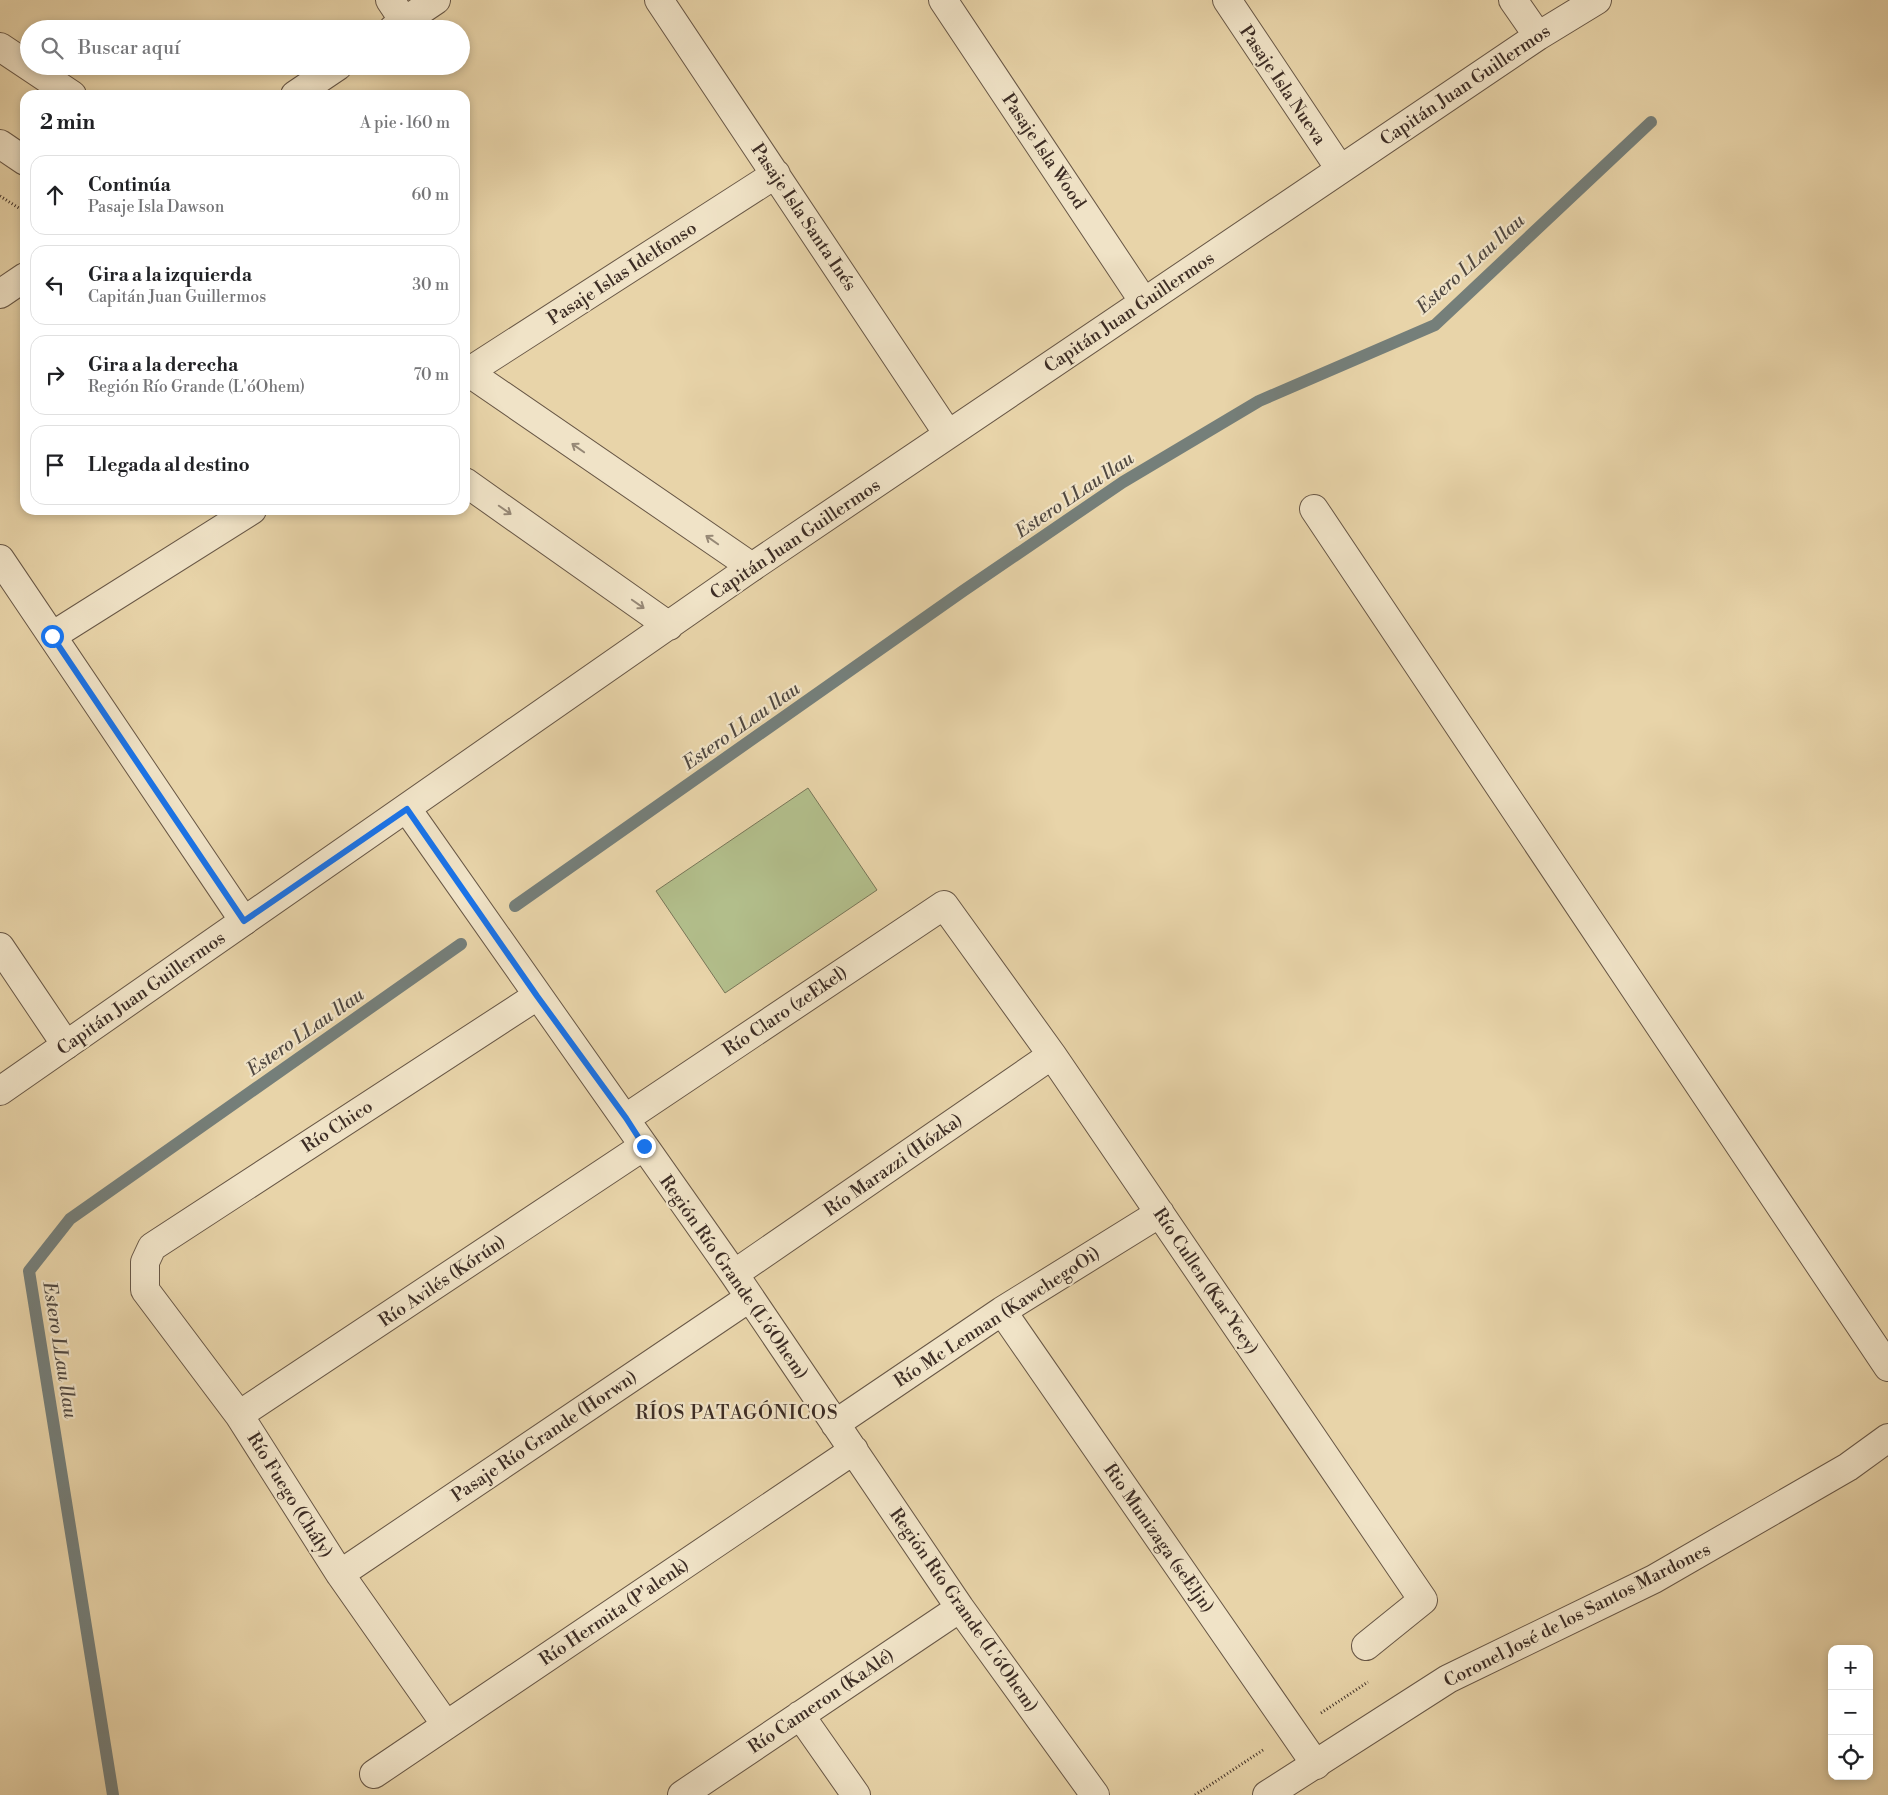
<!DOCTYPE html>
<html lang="es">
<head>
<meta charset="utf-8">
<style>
	:root { --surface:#fff; --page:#f2f2f2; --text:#202124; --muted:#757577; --line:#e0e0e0 }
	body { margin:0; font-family:"Libre Bodoni",serif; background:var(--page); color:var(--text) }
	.controls { position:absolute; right:15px; bottom:15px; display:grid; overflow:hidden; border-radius:10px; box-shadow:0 2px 8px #0003 }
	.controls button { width:45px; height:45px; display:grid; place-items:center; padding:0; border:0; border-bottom:1px solid var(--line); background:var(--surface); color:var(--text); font:25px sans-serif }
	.stop { position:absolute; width:15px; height:15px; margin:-11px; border:4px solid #1a73e8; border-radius:50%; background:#fff }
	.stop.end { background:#1a73e8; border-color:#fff; box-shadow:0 1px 5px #0008 }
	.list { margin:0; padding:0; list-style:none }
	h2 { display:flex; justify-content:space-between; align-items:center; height:65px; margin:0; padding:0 20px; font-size:21px }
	h2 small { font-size:16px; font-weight:400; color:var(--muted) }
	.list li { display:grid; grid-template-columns:32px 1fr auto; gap:15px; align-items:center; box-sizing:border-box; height:80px; margin:0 10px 10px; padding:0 10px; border:1px solid var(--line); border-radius:15px }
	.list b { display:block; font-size:19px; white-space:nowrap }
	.list p { margin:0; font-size:16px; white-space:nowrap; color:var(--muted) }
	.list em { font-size:16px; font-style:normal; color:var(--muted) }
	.icon { flex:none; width:28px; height:28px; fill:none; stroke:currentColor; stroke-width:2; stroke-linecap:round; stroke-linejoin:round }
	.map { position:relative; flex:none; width:1888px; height:1795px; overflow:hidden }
	.search { position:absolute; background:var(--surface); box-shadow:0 2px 8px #0003; left:20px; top:20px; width:450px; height:55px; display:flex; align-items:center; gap:12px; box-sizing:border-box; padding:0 18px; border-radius:28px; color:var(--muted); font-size:19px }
	.panel { position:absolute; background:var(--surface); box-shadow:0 2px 8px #0003; left:20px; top:90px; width:450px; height:425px; border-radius:15px }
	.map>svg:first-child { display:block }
	.green { fill:#b2be8b; stroke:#787658 }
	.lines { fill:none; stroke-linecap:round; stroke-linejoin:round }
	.stream { stroke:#757f7a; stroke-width:12 }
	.minor-casing { stroke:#685746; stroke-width:30 }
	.tertiary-casing { stroke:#685746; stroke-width:30 }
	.path { stroke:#3d2d25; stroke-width:3; stroke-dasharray:1 2.5; stroke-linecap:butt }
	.minor { stroke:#f0e3c7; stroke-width:28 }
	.tertiary { stroke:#f0e3c7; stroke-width:28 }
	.oneway { stroke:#968876 }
	.route { stroke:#1a73e8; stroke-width:6 }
	.labels { text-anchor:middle; stroke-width:4.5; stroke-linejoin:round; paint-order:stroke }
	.street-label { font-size:18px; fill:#3d2d25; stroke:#f0e3c7 }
	.water-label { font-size:19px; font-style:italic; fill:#504841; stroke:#f0e3c7 }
	.neighbourhood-label { font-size:19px; letter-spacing:1px; fill:#3d2d25; stroke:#f0e3c7 }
</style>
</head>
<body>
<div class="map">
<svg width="1888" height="1795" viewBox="0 0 1888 1795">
	<rect width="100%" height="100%" fill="#e8d4a9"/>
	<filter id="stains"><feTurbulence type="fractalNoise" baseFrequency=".004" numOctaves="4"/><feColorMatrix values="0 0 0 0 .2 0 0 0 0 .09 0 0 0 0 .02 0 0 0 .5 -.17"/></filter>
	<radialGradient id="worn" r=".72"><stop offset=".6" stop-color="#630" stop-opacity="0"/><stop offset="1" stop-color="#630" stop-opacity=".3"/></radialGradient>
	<path class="green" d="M 808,788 L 877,890 L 725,993 L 656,891 Z"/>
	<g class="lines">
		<path class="stream" d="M 515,906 L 963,591 L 1123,482 L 1259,401 L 1435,325 L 1651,122
			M 113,1795 L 29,1271 L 70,1219 L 461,944"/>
		<g class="minor-casing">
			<path id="minor" d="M 390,0 L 404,21
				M 659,0 L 948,434
				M 943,0 L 1144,302
				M 1227,0 L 1340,169
				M 1513,0 L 1538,36
				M 393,29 L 436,0
				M 295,95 L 338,66
				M 0,294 L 25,277
				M 468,372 L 776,174
				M 1314,509 L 1888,1367
				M 0,559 L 244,921
				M 752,567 L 1538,36 L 1597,0
				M 52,636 L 252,510
				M 407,809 L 734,1274 L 960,1608 L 1095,1795
				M 0,947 L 66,1045
				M 626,1118 L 944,905 L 1052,1055 L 1423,1600 L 1366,1646
				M 734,1274 L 1052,1055
				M 1002,1311 L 1316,1765
				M 239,1415 L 644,1146
				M 835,1424 L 1002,1311 L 1160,1213
				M 340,1574 L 749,1298
				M 800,1715 L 856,1795
				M 446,1725 L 340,1574 L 239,1415 L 145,1290 L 145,1262 L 152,1247 L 537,996
				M 374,1774 L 854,1450
				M 682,1795 L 960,1608"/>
		</g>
		<g class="tertiary-casing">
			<path id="tertiary" d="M 0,47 L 72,95
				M 0,144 L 25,161
				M 465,482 L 669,626
				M 0,1091 L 752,567 L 465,370
				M 1267,1795 L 1448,1679 L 1654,1579 L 1848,1467 L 1888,1438"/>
		</g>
		<path class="path" d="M 0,196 L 25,212
			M 1321,1713 L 1368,1682
			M 1195,1795 L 1263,1750"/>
		<use href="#minor" class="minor"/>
		<use href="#tertiary" class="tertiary"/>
	</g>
	<defs><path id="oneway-shaft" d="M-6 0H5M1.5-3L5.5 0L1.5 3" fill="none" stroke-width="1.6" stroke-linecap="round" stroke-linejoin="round" transform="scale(1.25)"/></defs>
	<g class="oneway">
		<use href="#oneway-shaft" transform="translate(578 448) rotate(-145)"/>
		<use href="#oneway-shaft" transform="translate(505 510) rotate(35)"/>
		<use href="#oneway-shaft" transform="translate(712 540) rotate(-145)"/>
		<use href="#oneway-shaft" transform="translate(638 604) rotate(35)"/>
	</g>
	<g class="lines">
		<path class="route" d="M 52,636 L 244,921 L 407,809 L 537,996 L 626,1118 L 644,1146"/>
	</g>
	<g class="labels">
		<g class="street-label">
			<text transform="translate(1283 85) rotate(56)" y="6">Pasaje Isla Nueva</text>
			<text transform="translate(1465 85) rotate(-34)" y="6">Capitán Juan Guillermos</text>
			<text transform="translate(1044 151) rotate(56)" y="6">Pasaje Isla Wood</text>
			<text transform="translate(804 217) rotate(56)" y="6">Pasaje Isla Santa Inés</text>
			<text transform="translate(622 273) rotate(-33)" y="6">Pasaje Islas Idelfonso</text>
			<text transform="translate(1129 312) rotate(-34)" y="6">Capitán Juan Guillermos</text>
			<text transform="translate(795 539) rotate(-34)" y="6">Capitán Juan Guillermos</text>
			<text transform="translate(141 993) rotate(-35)" y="6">Capitán Juan Guillermos</text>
			<text transform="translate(785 1011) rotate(-34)" y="6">Río Claro (zeEkel)</text>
			<text transform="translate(337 1126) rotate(-33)" y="6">Río Chico</text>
			<text transform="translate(893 1165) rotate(-35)" y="6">Río Marazzi (Hózka)</text>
			<text transform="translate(734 1277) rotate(55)" y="6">Región Río Grande (L'óOhem)</text>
			<text transform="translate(442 1281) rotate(-34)" y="6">Río Avilés (Kórún)</text>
			<text transform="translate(1206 1281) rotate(56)" y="6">Río Cullen (Kar'Yeey)</text>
			<text transform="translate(997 1317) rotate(-33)" y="6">Río Mc Lennan (KawchegoOi)</text>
			<text transform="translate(544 1436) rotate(-34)" y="6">Pasaje Río Grande (Horwn)</text>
			<text transform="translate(290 1495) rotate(58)" y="6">Río Fuego (Chály)</text>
			<text transform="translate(1159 1538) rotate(55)" y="6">Rio Munizaga (seEljn)</text>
			<text transform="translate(964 1610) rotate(55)" y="6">Región Río Grande (L'óOhem)</text>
			<text transform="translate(614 1612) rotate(-34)" y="6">Río Hermita (P'alenk)</text>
			<text transform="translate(1577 1615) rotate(-27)" y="6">Coronel José de los Santos Mardones</text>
			<text transform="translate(821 1701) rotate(-34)" y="6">Río Cameron (KaAlé)</text>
		</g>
		<g class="water-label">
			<text transform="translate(1470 263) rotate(-42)" y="7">Estero LLau llau</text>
			<text transform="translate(1074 494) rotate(-34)" y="7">Estero LLau llau</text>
			<text transform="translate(741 725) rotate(-35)" y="7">Estero LLau llau</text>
			<text transform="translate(305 1031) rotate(-35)" y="7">Estero LLau llau</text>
			<text transform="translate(61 1350) rotate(81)" y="7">Estero LLau llau</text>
		</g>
		<g class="neighbourhood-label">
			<text x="737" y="1419">RÍOS PATAGÓNICOS</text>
		</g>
	</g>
	<rect width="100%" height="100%" filter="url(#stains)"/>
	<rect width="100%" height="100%" fill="url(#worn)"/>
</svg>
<div class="controls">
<button>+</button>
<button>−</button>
<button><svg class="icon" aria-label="locate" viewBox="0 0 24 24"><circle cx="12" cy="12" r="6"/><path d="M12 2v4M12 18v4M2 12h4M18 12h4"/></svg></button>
</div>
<div class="stop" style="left:52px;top:636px"></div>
<div class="stop end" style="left:644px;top:1146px"></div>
<div class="search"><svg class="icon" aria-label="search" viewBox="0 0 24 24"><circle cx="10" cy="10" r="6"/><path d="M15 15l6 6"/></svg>Buscar aquí</div>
<section class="panel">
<h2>2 min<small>A pie · 160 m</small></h2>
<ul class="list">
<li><svg class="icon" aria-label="ahead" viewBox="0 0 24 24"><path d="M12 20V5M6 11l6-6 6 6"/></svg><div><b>Continúa</b><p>Pasaje Isla Dawson</p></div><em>60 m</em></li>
<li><svg class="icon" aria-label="left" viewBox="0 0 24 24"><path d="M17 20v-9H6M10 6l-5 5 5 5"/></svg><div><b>Gira a la izquierda</b><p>Capitán Juan Guillermos</p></div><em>30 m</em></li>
<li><svg class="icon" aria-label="right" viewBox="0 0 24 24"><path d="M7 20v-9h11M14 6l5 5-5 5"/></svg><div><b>Gira a la derecha</b><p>Región Río Grande (L'óOhem)</p></div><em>70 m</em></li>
<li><svg class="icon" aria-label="arrive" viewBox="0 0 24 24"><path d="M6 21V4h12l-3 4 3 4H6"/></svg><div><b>Llegada al destino</b></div></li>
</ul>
</section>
</div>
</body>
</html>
